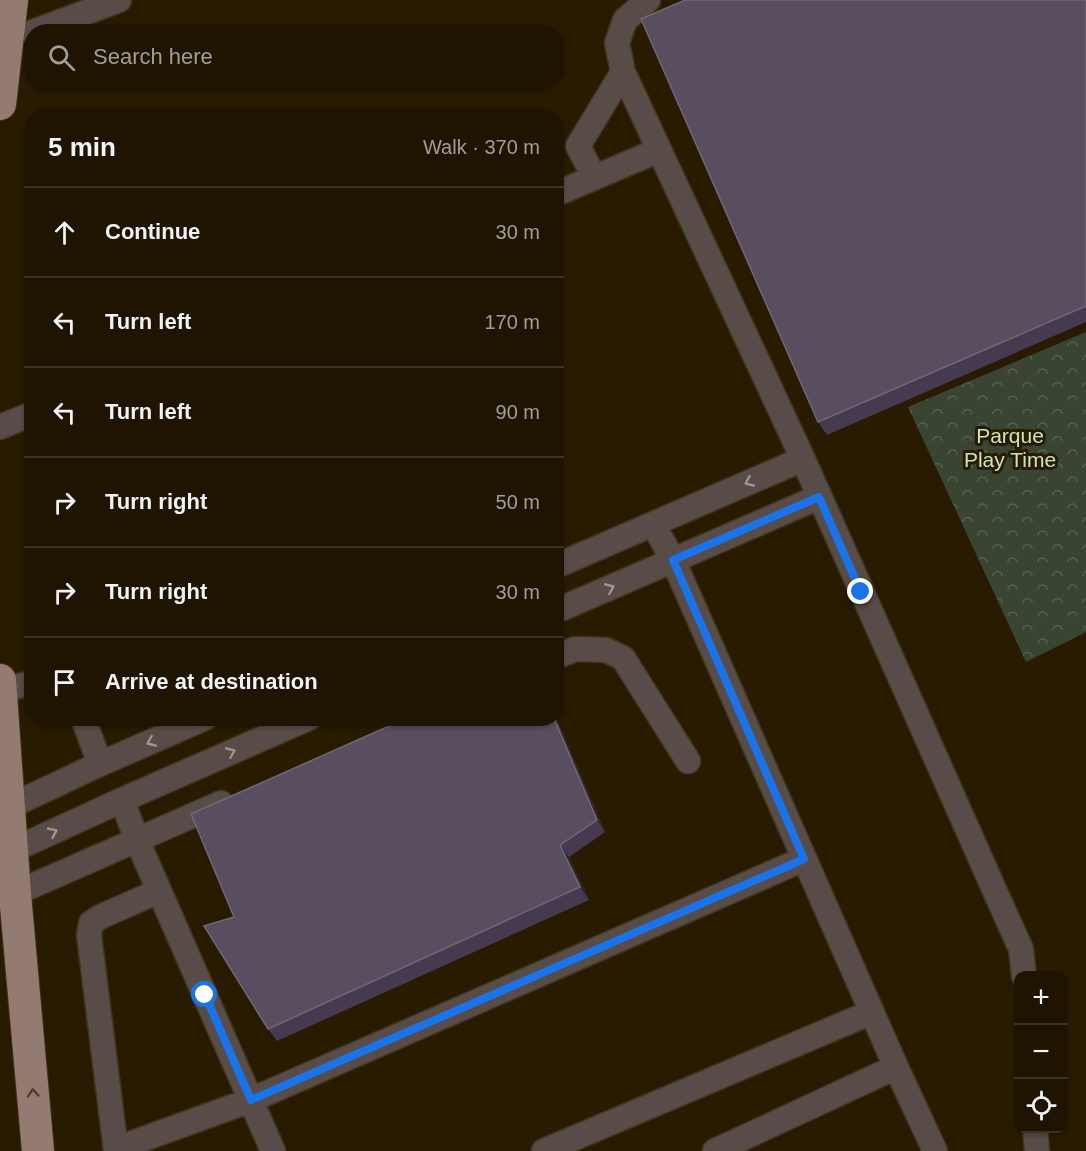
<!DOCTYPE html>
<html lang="en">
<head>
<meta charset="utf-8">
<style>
	:root { --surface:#1e1400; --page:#2b210f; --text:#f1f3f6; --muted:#a19e99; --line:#3c3322 }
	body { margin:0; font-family:Arial,sans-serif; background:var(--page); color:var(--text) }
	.controls { position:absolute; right:18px; bottom:18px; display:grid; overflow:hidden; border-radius:12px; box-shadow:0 2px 4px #0004 }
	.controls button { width:54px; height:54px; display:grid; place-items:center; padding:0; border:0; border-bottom:2px solid var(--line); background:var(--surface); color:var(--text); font:30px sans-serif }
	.stop { position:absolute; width:18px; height:18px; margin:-14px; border:4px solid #1a73e8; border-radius:50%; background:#fff }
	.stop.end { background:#1a73e8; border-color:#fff; box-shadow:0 2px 6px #0008 }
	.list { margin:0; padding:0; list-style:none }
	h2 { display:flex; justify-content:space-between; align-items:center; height:78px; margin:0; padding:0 24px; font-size:26px }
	h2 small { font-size:20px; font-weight:400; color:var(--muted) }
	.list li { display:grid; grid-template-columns:39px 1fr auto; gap:18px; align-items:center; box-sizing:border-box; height:90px; padding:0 24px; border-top:2px solid var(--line) }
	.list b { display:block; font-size:22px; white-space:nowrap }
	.list em { font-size:20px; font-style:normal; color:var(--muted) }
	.icon { flex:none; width:33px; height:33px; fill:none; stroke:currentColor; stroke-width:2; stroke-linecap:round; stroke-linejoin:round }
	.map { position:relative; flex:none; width:1086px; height:1151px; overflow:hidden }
	.search { position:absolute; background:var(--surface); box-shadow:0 2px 4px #0004; left:24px; top:24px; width:540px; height:66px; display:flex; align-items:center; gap:15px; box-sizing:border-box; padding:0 21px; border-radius:24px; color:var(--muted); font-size:22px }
	.panel { position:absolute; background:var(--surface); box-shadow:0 2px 4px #0004; left:24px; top:108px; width:540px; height:618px; border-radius:24px }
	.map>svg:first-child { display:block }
	.park { fill:url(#park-crowns) }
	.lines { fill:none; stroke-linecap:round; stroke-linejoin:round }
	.minor-casing { stroke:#41351b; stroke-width:27 }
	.major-casing { stroke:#41351b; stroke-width:34 }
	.minor { stroke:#584c48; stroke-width:24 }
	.major { stroke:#947b72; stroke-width:32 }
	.wall { fill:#463a51 }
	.shaded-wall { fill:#32252a }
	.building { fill:#594d60; stroke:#726774; stroke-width:1.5 }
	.oneway { stroke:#a0968c }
	.oneway2 { stroke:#4e3d28 }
	.route { stroke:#1a73e8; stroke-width:8 }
	.labels { text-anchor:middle; stroke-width:6; stroke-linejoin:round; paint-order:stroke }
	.park-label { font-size:21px; fill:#cae6b7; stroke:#281b00 }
</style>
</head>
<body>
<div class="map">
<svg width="1086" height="1151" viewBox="0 0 1086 1151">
	<defs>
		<pattern id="park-crowns" width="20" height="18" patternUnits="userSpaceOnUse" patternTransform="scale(1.5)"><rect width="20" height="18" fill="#394532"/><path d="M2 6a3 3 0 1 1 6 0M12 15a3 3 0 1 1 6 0" fill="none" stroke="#56604f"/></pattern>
	</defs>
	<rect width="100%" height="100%" fill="#281b00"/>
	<path class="park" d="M 1086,332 L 1086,632 L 1026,662 L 908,407 Z"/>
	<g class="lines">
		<g class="minor-casing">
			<path id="minor" d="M 648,0 L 625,20 L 617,43 L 623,72 L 803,459 L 998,898 L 1021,949 L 1024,976
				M 33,32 L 119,0
				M 594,177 L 578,146 L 623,72
				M 556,194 L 659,150
				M 0,427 L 32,414
				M 653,524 L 673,560 L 896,1067 L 935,1151
				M 556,566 L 803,459
				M 556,611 L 819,497
				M 556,657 L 575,649 L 606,650 L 623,658 L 688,761
				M 1,690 L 32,683
				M 83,718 L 100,764
				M 122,800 L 137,840 L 273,1151
				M 0,811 L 100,764 L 205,718
				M 0,856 L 122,800 L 309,718
				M 0,900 L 221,803
				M 1035,1128 L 1037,1151
				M 116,1149 L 251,1100 L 804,859
				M 116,1151 L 89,935 L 91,923 L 102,916 L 159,891
				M 544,1151 L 872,1012
				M 715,1151 L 896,1067"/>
		</g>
		<g class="major-casing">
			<path id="major" d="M 0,104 L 12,0
				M 0,680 L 15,894 L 38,1151"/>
		</g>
		<use href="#minor" class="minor"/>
		<use href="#major" class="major"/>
	</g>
	<path class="wall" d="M 1086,0 L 1086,322 L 827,435 L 818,422 Z
		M 556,717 L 605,832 L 569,857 L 589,900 L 277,1041 L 268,1029 L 234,917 L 556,718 Z"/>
	<path class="shaded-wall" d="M 556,717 L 605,832 L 597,820 L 554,718 L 556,718 Z
		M 560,845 L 569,857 L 589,900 L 580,887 Z"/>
	<path class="building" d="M 685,0 L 1086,0 L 1086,306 L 818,422 L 641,19 Z
		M 407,718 L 554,718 L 597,820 L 560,845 L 580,887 L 268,1029 L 204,926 L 234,917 L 191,814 Z"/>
	<defs><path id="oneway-chevron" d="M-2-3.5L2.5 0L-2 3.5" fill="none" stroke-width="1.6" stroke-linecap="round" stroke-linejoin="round" transform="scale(1.5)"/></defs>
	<g class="oneway">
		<use href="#oneway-chevron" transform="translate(749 482) rotate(156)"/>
		<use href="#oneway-chevron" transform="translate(610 588) rotate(-23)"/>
		<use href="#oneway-chevron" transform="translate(151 742) rotate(157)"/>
		<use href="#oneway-chevron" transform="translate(231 752) rotate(-23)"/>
		<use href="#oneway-chevron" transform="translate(53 832) rotate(-25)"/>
	</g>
	<use class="oneway2" href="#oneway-chevron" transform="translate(33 1093) rotate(-95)"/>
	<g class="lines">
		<path class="route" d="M 205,995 L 251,1100 L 804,859 L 673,560 L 819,497 L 861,592"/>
	</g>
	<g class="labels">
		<g class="park-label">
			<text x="1010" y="443">Parque<tspan x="1010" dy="24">Play Time</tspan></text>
		</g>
	</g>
</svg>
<div class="controls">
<button>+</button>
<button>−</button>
<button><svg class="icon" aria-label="locate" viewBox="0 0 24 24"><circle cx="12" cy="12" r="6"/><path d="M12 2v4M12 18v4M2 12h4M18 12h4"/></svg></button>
</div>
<div class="stop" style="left:205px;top:995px"></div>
<div class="stop end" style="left:861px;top:592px"></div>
<div class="search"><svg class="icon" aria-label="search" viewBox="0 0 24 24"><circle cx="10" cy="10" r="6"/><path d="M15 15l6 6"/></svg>Search here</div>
<section class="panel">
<h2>5 min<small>Walk · 370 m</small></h2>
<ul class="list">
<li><svg class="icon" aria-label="ahead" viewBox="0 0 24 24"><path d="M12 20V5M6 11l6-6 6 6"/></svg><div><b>Continue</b></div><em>30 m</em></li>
<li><svg class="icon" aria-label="left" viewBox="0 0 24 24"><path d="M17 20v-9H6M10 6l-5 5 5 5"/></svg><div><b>Turn left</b></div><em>170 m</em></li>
<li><svg class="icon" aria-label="left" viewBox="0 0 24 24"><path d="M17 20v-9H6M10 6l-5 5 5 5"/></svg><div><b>Turn left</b></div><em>90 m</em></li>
<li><svg class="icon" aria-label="right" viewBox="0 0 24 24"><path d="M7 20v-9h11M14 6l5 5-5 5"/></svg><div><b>Turn right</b></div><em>50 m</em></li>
<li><svg class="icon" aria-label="right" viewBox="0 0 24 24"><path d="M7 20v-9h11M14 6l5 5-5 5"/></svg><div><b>Turn right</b></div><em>30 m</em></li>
<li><svg class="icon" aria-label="arrive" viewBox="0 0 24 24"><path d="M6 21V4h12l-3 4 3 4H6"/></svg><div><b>Arrive at destination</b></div></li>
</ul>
</section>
</div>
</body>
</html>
